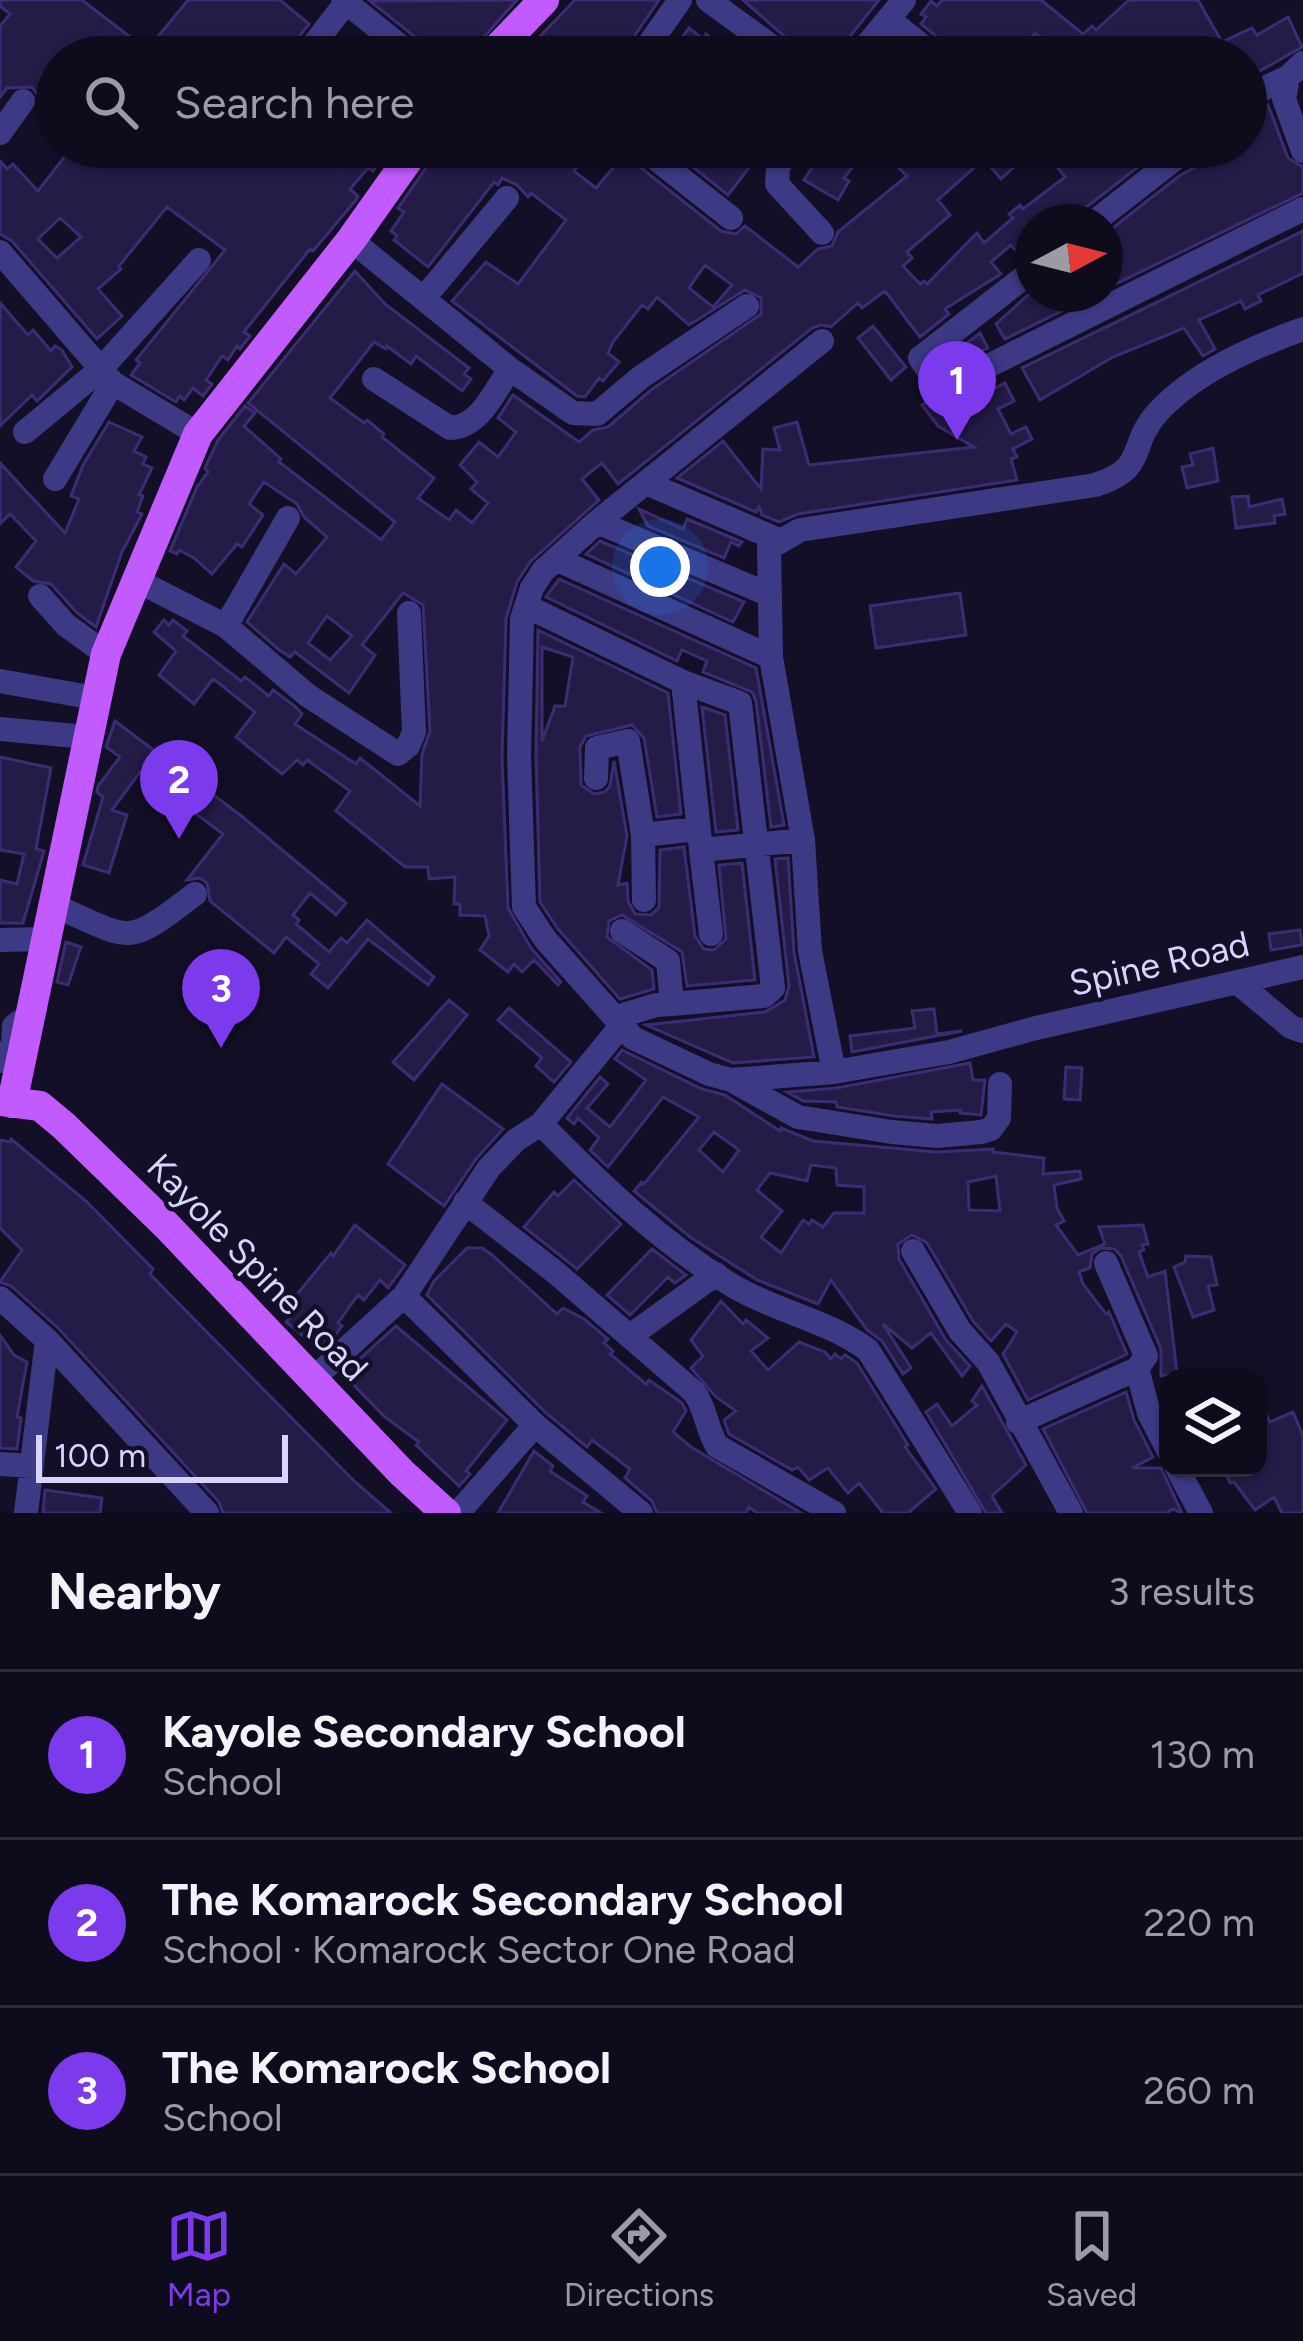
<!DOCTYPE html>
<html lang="en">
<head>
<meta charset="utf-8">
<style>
	:root { --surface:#0e0b1c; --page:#1c1929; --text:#f1f3f6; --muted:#9b9ba3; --line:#2e2b3b; --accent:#7c3aed }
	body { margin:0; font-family:Figtree,sans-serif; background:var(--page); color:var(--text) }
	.controls { position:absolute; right:36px; bottom:36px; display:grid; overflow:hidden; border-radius:24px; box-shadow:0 3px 9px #0004 }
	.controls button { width:108px; height:108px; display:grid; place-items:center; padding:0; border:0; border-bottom:3px solid var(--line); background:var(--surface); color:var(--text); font:60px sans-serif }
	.compass { position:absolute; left:1015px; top:204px; width:108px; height:108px; border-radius:50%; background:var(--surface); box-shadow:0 3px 9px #0004; rotate:83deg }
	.scale { position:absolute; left:36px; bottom:30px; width:252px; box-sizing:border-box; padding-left:12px; border:6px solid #d9d4ff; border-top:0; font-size:33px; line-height:42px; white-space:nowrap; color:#d9d4ff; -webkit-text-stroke:9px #130f26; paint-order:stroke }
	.you { position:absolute; left:660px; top:567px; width:42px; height:42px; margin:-30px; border:9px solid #fff; border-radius:50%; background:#1a73e8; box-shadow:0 0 0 18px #1a73e833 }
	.badge { display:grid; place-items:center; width:78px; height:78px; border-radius:50%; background:var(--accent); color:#fff; font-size:39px; font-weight:700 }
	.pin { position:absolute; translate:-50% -99px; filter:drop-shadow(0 3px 6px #0008) }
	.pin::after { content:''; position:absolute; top:63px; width:42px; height:36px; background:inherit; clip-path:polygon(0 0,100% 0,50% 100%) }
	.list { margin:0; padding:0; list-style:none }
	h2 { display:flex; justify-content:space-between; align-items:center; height:156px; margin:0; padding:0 48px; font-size:51px }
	h2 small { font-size:39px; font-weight:400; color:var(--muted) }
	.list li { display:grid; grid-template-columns:78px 1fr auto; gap:36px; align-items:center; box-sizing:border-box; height:168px; padding:0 48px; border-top:3px solid var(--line) }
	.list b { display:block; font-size:45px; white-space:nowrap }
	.list p { margin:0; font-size:39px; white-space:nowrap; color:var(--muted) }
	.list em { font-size:39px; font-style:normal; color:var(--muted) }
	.icon { flex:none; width:66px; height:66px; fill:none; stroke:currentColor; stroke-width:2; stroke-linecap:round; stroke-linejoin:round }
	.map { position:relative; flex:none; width:1303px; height:1513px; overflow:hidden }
	.search { position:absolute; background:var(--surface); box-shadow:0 3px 9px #0004; left:36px; right:36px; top:36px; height:132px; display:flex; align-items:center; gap:30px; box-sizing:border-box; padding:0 42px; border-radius:66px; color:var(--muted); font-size:45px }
	.sheet { height:660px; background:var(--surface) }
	nav { display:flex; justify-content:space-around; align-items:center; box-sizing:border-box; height:168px; border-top:3px solid var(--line); background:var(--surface); font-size:33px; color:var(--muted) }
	nav a { display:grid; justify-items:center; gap:6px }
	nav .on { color:var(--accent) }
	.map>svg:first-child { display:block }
	.building { fill:#241b47; stroke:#3b2d73; stroke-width:3; fill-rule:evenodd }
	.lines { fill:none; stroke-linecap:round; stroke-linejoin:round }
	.minor { stroke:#3d3a85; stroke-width:24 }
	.major { stroke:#c25bff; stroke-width:30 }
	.labels { text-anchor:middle; stroke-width:9; stroke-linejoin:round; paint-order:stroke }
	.street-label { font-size:36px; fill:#d9d4ff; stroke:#130f26 }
</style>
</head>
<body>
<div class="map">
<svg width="1303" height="1513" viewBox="0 0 1303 1513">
	<rect width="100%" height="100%" fill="#130f26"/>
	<path class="building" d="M 0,0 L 82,0 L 147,50 L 188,0 L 280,0 L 309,24 L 283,57 L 184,57 L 178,52 L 175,57 L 57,57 L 57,121 L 39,105 L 38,95 L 32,87 L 7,88 L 0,97 L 0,26 L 10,14 L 0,6 Z
		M 517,0 L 466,57 L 451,57 L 426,38 L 415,37 L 370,1 Z
		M 575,0 L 659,0 L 620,57 L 520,57 Z
		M 743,0 L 879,0 L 843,45 L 839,57 L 812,57 L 801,51 Z
		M 942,0 L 1041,0 L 1083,34 L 1092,26 L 1096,30 L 1129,0 L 1198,0 L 1222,42 L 1252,28 L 1257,35 L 1288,17 L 1302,47 L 1246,79 L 1246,57 L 1180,57 L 1166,39 L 1146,57 L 1069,57 L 1035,33 L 1016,57 L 952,57 L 947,45 L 921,24 L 926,17 L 921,14 L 931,1 L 937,6 Z
		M 689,28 L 703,39 L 706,34 L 736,57 L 667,57 Z
		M 1268,105 L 1288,158 L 1303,167 L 1303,193 L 1105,289 L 1105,234 L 1179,176 L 1211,158 L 1207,147 L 1246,147 L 1246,113 Z
		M 72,147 L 271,147 L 291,163 L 303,147 L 316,147 L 342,167 L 356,147 L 389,147 L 373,171 L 368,168 L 350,189 L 358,196 L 356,200 L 313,251 L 310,249 L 244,332 L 250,336 L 240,349 L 237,346 L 228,360 L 222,356 L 206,380 L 212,384 L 203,396 L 193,388 L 184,400 L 180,396 L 176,402 L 131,375 L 140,363 L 136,360 L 225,250 L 167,207 L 119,266 L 121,269 L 98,289 L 122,316 L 97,339 L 12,241 L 0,234 L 0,161 L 7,169 L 13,164 L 38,191 ZM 60,218 L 81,237 L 57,258 L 38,239 Z
		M 436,147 L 593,147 L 574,171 L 596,188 L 618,162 L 601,147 L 625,147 L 631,160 L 721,231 L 736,234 L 745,226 L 798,267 L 818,249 L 832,246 L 838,232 L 907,176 L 877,147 L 998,147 L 1014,167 L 1001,179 L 984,159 L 938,200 L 950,215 L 907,252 L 912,258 L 903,266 L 920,284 L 924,281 L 927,284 L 977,233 L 984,243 L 1013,218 L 1009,214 L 1020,205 L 1023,209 L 1065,177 L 1042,147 L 1160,150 L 1084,209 L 1078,222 L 1033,222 L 1033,254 L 1022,258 L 1011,245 L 991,262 L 1001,274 L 945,309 L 949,314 L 920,337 L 885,291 L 862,308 L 858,303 L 831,327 L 821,325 L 812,328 L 618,484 L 602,463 L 582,479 L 599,500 L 530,562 L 517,582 L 506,619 L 502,757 L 508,908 L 531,948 L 561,982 L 558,985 L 534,960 L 522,972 L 514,964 L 508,972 L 480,950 L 489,936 L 485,916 L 460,915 L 460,904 L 454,904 L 455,877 L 429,879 L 428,867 L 405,867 L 336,811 L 350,791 L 307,760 L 303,765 L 297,760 L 282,774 L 236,737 L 255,712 L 216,681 L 213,679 L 194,704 L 159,675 L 176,651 L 154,632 L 164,620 L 169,625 L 173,620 L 187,631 L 183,636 L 241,681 L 245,677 L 269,696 L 273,690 L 296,707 L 302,714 L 295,724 L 356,764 L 360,758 L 420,806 L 422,754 L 430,731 L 423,605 L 403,593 L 362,645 L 375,655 L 349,693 L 295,652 L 290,657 L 278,649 L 247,622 L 284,564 L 296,574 L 327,537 L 304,517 L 297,504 L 264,482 L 249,504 L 263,515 L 242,547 L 237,544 L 212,574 L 194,558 L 179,550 L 177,554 L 170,551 L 197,487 L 208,472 L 205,468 L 218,440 L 245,406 L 255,413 L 244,426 L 281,459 L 279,462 L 381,540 L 395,522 L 248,403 L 355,271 L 385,304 L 469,368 L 464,374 L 471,379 L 462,391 L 416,356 L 411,364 L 387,346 L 386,349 L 374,342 L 330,398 L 364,423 L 367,420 L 384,434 L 382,437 L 434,478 L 418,498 L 449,520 L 456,510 L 472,523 L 488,503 L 471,489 L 477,482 L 460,465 L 479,442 L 498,457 L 516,432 L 498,418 L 513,395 L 579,442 L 593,430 L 608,427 L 651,390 L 761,314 L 761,298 L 745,290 L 689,325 L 657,297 L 648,309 L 642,305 L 613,342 L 608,353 L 619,362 L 603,381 L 599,378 L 585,397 L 577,396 L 452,301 L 486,262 L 518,284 L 566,220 L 531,193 L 528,197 L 517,185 L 502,178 L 498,185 L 494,182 L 428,267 L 394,240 L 397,236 L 391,231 L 404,212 L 398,208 L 433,158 ZM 705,265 L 732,285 L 713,307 L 689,288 ZM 327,616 L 352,636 L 330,660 L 308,643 Z
		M 668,147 L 765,147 L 728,195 Z
		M 809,147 L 868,147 L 844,178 L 849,181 L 838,200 L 804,180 L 813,166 L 804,158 Z
		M 1303,231 L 1303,273 L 1258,295 L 1261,301 L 1245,309 L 1241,301 L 1199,320 L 1215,349 L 1203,356 L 1184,328 L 1113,357 L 1040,400 L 1022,368 Z
		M 1029,294 L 1096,294 L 1005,339 L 996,324 Z
		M 0,303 L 28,335 L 33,330 L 51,351 L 55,346 L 62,350 L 72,367 L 37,401 L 32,395 L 0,426 Z
		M 873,326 L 906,367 L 891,380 L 858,338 Z
		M 980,333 L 988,348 L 945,366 L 942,362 Z
		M 1005,383 L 1014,401 L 998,409 L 1011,434 L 1026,427 L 1032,439 L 1013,449 L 1017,457 L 1011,459 L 1017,480 L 798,514 L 779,522 L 762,515 L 759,507 L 756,512 L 677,478 L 723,441 L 761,489 L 763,449 L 780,450 L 774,428 L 797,422 L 809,465 L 974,447 L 938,426 L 922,405 L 934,398 L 952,402 L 987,385 L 989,391 Z
		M 109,422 L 142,437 L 134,451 L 146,457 L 143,464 L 152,468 L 139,495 L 143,496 L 137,512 L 142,514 L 122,552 L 96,627 L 77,613 L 51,584 L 33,581 L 16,567 L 36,541 L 10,514 L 0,524 L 0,463 L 65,533 L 79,499 L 71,496 L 83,465 Z
		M 1213,448 L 1218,481 L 1187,488 L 1182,467 L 1193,465 L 1190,454 Z
		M 1248,496 L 1249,507 L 1282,499 L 1285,514 L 1274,516 L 1275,523 L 1236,528 L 1232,497 Z
		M 639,509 L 683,529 L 687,519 L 742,542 L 739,546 L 731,542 L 724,558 L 648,526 Z
		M 600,541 L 744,602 L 733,622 L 586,554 Z
		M 559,579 L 756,668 L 784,825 L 771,827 L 756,701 L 752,692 L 703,672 L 707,661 L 682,650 L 677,661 L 546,597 Z
		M 960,593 L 966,635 L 876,648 L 870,606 Z
		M 538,630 L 668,693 L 681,814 L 657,817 L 644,738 L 632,725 L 586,736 L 580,747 L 581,785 L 594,794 L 605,792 L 610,786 L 614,761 L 627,836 L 618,885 L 627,883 L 628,901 L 635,914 L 651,915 L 659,907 L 660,850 L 684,847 L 695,936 L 704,949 L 714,950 L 726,939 L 719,865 L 742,863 L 755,980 L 687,986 L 682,952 L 622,915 L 609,921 L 607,937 L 652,970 L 654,989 L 620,999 L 558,929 L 540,902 L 536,756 ZM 542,647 L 573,657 L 565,706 L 555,706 L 542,741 Z
		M 702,707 L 725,715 L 738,830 L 716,832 Z
		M 115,721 L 239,814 L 346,903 L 336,915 L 310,893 L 293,915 L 299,920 L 296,924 L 329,952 L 341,938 L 347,943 L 367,920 L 434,977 L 428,985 L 368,939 L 328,988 L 311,974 L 319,964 L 286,937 L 274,953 L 210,901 L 207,883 L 200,878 L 187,880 L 223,834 L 140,772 L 112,810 L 127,815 L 109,873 L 83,865 L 103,797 L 97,792 L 98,786 L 120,757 L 106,747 Z
		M 0,757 L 51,768 L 36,849 L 44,851 L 23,923 L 0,923 L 0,880 L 17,884 L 24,854 L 0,850 Z
		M 788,858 L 794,952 L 814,1057 L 733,1063 L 646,1025 L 765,1012 L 785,1000 L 789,986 L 775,859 Z
		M 1300,930 L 1302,945 L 1271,950 L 1269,934 Z
		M 66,942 L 81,947 L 68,985 L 57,982 Z
		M 449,1000 L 467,1015 L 414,1080 L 393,1062 Z
		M 509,1008 L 571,1062 L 554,1082 L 536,1066 L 542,1058 L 498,1020 Z
		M 934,1009 L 937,1034 L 962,1031 L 852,1052 L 850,1036 L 915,1028 L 912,1011 Z
		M 622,1050 L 702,1089 L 725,1095 L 780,1131 L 781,1128 L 813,1141 L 936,1152 L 993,1149 L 993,1152 L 1044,1158 L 1043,1174 L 1080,1171 L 1081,1179 L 1054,1185 L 1057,1208 L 1064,1221 L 1056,1225 L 1078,1255 L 1105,1244 L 1099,1227 L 1143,1225 L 1148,1244 L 1142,1245 L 1144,1250 L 1139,1252 L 1148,1277 L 1165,1271 L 1177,1373 L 1161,1376 L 1161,1349 L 1121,1256 L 1115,1249 L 1101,1248 L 1092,1254 L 1090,1268 L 1079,1272 L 1083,1284 L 1106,1314 L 1109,1312 L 1127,1354 L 1028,1400 L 1003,1354 L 1017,1332 L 1006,1324 L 991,1341 L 973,1321 L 927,1243 L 912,1235 L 898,1244 L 899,1259 L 946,1340 L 970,1366 L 962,1376 L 931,1333 L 912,1348 L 883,1324 L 911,1368 L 903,1374 L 882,1341 L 867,1330 L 831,1280 L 818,1304 L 757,1280 L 690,1237 L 634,1191 L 642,1182 L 644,1184 L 699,1117 L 663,1097 L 608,1167 L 590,1150 L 599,1138 L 578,1118 L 574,1124 L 567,1118 L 600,1077 L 608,1084 L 587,1108 L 610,1127 L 646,1080 L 615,1059 ZM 714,1132 L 739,1150 L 723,1172 L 699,1150 ZM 811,1165 L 836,1168 L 837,1185 L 864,1187 L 864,1213 L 834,1213 L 823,1227 L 812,1220 L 809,1224 L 803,1220 L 781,1253 L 761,1237 L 782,1211 L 757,1190 L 770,1173 L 807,1181 ZM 996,1176 L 1000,1211 L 969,1210 L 968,1182 Z
		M 970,1063 L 973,1080 L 985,1080 L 981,1115 L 960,1113 L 960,1110 L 931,1112 L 932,1119 L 894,1116 L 837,1107 L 836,1102 L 803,1101 L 787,1092 L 837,1088 Z
		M 1066,1067 L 1082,1068 L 1080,1100 L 1064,1099 Z
		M 442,1084 L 503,1129 L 476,1159 L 444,1206 L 388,1164 Z
		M 11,1139 L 86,1201 L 153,1269 L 150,1274 L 188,1313 L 354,1481 L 391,1513 L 223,1513 L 219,1502 L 59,1329 L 11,1286 L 0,1282 L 22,1250 L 0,1228 L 0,1140 L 10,1142 Z
		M 574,1180 L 621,1224 L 577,1269 L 524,1227 L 554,1192 L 558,1196 Z
		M 355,1225 L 405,1265 L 388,1288 L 380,1280 L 364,1300 L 358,1295 L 338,1323 L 342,1326 L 334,1337 L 320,1350 L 286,1322 L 292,1316 L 284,1310 L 331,1253 L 333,1256 Z
		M 467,1248 L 482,1248 L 492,1255 L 557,1314 L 563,1308 L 584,1319 L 608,1339 L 604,1343 L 613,1351 L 610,1354 L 646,1384 L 649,1380 L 682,1403 L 686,1411 L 673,1432 L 691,1447 L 801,1513 L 757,1513 L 749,1507 L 746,1513 L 657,1513 L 652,1501 L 625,1478 L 630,1469 L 592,1440 L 587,1447 L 546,1413 L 427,1295 L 434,1281 Z
		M 652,1249 L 686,1275 L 675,1283 L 668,1277 L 630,1315 L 607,1295 Z
		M 1186,1256 L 1211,1257 L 1217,1285 L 1208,1286 L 1214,1310 L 1193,1317 L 1174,1267 L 1185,1262 Z
		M 721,1301 L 743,1324 L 746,1320 L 768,1338 L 751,1351 L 768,1370 L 799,1342 L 825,1352 L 831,1359 L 835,1354 L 841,1359 L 845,1355 L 857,1363 L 908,1445 L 905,1447 L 936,1489 L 908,1513 L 883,1513 L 859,1483 L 848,1493 L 828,1468 L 809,1480 L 798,1467 L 792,1470 L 729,1434 L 724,1420 L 736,1411 L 716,1397 L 691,1368 L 703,1356 L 691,1340 Z
		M 396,1326 L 507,1420 L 466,1471 L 470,1474 L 459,1486 L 416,1445 L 419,1442 L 385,1417 L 343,1374 Z
		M 0,1335 L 14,1355 L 27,1362 L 17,1417 L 21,1418 L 17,1449 L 0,1448 Z
		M 982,1386 L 1026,1465 L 992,1496 L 1002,1513 L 986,1513 L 926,1412 L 937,1404 L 952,1426 L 977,1405 L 972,1401 Z
		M 1126,1392 L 1134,1420 L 1153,1457 L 1132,1468 L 1161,1468 L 1182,1513 L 1173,1509 L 1166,1513 L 1087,1513 L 1043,1429 Z
		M 1258,1400 L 1270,1422 L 1293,1412 L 1303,1436 L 1303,1513 L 1282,1513 L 1274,1497 L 1255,1510 L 1234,1482 L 1230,1483 L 1223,1468 L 1258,1468 Z
		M 534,1451 L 553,1466 L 550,1471 L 587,1496 L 583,1502 L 601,1513 L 498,1513 Z
		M 45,1490 L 102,1498 L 100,1513 L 43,1513 Z"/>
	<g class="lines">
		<path class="minor" d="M 343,0 L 414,57
			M 708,0 L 786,57
			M 888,19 L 936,57
			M 304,57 L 348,0
			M 640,57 L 680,0
			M 857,57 L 904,0
			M 1288,77 L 1284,99 L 1303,151
			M 1246,97 L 1288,77 L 1303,63
			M 0,133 L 23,101
			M 641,147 L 731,218
			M 791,147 L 778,167 L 777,184 L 822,233
			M 1094,222 L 1190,147
			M 351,240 L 510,369 L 573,413 L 597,414 L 641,377 L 747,306
			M 0,252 L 113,383 L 198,434
			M 1033,270 L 920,358 L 933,377 L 946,387 L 1303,209
			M 424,298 L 507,198
			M 822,341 L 597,522 L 543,571 L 532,588 L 522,619 L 519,756 L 524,907 L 545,939 L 633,1038 L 709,1074 L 731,1080 L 798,1117 L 892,1132 L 937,1136 L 981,1132 L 991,1129 L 999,1118 L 1000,1084
			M 374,379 L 450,428 C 480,427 494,392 510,369
			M 25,432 L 101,369 L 199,260
			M 55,479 L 113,383
			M 646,483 L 779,540
			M 597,522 L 770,595
			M 556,559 L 771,657
			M 138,581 L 226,626 L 307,695 L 398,754 L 408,746 L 414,732 L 409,613
			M 40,596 L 66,625 L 106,654
			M 526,606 L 683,682 L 701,850
			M 226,626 L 288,518
			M 0,681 L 95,698
			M 0,729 L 86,737
			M 596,778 L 597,748 L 628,741 L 643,835 L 696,829
			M 643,835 L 644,900
			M 55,906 C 134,940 124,948 195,894
			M 711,934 L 701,850 L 803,840
			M 0,940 L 48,939
			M 1237,982 L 1291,1027 L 1303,1031
			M 672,1004 L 764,996 L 773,988 L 740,703 L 683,682
			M 617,1017 L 656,1005 L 672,1004 L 668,961 L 622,931
			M 0,1061 L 13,1045 L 14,1026 L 19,1022
			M 834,1072 L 810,951 L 803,840 L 771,657 L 769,548 L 800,530 L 1095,485 C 1149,468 1127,446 1158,412 C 1195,372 1253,347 1303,329
			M 731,1080 L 834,1072 L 949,1052 L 1032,1029 L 1303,967
			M 541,1124 C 600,1184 660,1242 733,1286 C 777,1312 827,1320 868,1350 L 970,1513
			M 465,1202 L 555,1272 L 694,1392 C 706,1408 706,1428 717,1446 L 834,1513
			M 913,1251 L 960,1331 L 988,1362 L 1071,1513
			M 1106,1263 L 1146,1356 L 1137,1369
			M 404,1296 L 535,1425 L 641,1513
			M 0,1298 L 47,1340 L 207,1513
			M 630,1336 L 716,1274
			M 314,1378 L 404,1296 L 489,1168 L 516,1140 L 541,1124 L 621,1026
			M 1018,1422 L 1137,1369 L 1149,1413 L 1168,1450
			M 0,1464 L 32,1466
			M 1177,1468 L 1201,1513
			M 26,1513 L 47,1340
			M 458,1513 L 535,1425"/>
		<path class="major" d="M 489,57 L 544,0
			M 0,1101 L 40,1106 L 64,1126 L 167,1226 L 402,1473 L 446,1513
			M 12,1103 L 106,654 L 198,434 L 351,240 L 417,147"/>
	</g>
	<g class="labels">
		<g class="street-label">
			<text transform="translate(1159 963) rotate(-13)" y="13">Spine Road</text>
			<text transform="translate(258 1267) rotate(46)" y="13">Kayole Spine Road</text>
		</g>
	</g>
</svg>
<div class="controls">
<button><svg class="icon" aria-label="layers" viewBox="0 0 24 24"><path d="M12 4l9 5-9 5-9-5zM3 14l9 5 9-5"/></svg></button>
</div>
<svg class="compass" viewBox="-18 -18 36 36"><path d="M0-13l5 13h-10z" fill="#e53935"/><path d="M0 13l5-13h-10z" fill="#9b9ba3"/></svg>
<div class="scale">100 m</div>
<div class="you"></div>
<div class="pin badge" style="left:957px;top:440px">1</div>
<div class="pin badge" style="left:179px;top:839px">2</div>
<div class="pin badge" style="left:221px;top:1048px">3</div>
<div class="search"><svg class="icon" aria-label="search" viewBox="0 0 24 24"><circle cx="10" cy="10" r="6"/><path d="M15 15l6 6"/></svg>Search here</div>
</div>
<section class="sheet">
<h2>Nearby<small>3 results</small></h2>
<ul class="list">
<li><span class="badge">1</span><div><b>Kayole Secondary School</b><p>School</p></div><em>130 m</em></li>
<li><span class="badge">2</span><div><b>The Komarock Secondary School</b><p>School · Komarock Sector One Road</p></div><em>220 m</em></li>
<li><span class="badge">3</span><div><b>The Komarock School</b><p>School</p></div><em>260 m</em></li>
</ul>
</section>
<nav>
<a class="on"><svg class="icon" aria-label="map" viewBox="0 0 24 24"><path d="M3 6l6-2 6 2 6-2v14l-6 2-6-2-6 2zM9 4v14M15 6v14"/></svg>Map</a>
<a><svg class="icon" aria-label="directions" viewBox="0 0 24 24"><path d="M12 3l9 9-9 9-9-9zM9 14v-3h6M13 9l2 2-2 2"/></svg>Directions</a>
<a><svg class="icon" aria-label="saved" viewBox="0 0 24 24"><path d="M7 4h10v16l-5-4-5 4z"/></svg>Saved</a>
</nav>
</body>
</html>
